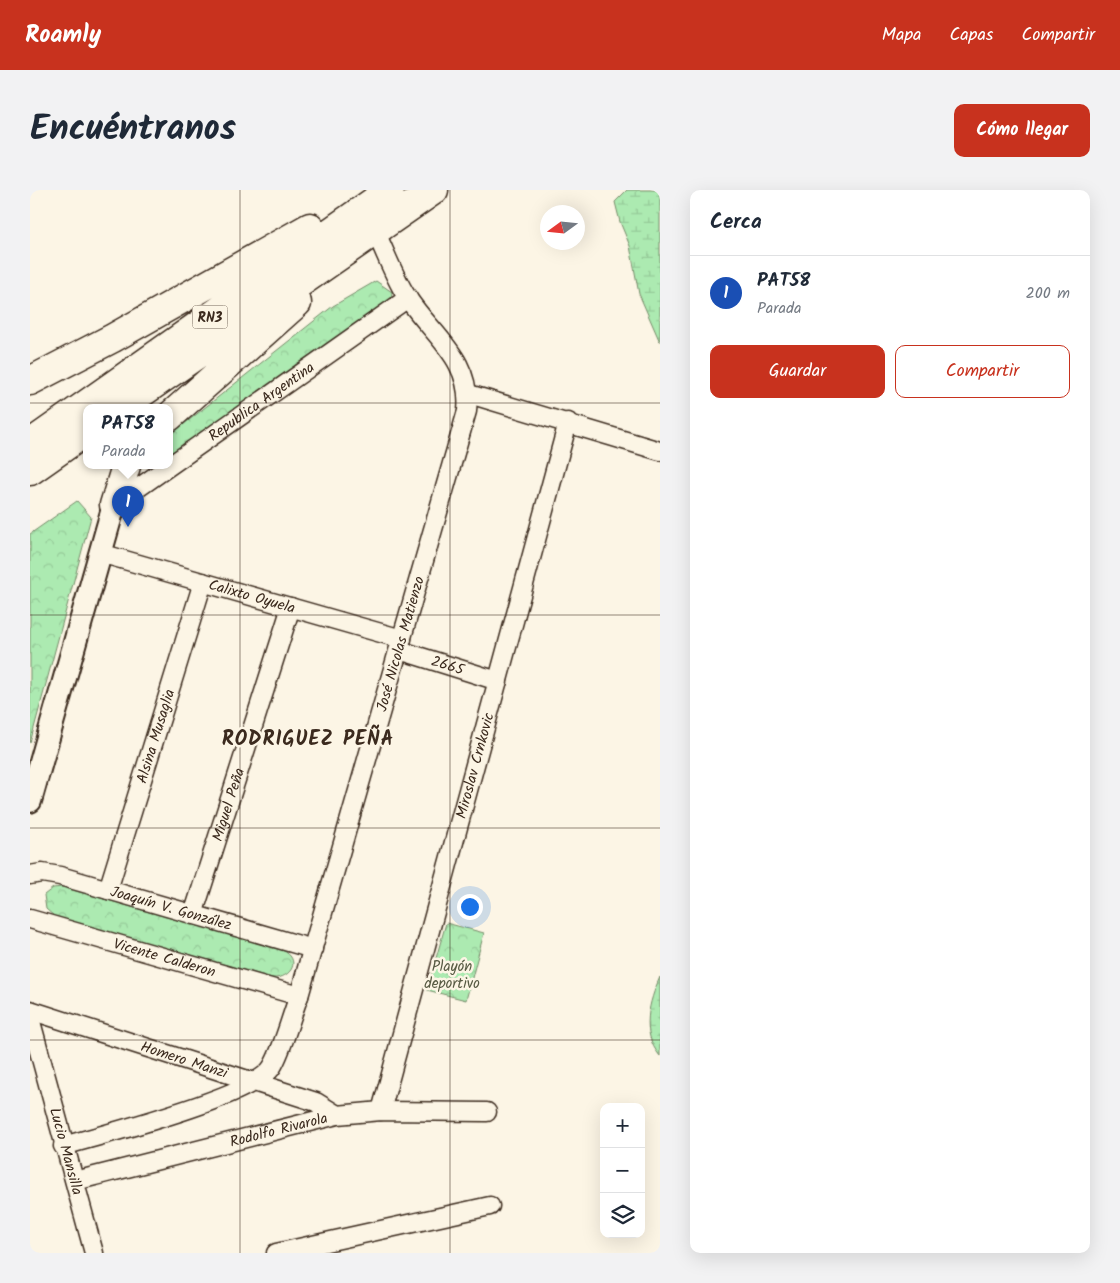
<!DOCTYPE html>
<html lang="es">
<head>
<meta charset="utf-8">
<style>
	:root { --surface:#fff; --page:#f2f2f3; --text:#1f2937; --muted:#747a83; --line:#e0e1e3; --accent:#c8321e }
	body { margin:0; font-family:Kalam,sans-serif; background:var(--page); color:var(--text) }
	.controls { position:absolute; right:15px; bottom:15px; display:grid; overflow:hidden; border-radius:10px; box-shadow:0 5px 20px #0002 }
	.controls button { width:45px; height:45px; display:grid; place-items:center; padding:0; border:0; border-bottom:1px solid var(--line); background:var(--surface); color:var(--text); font:25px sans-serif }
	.compass { position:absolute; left:510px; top:15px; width:45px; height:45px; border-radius:50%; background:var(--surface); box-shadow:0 5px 20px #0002; rotate:255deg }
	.you { position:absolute; left:439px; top:716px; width:18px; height:18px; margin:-12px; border:4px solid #fff; border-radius:50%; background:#1a73e8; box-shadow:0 0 0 8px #1a73e833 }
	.badge { display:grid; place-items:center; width:32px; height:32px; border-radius:50%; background:var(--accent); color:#fff; font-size:16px; font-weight:700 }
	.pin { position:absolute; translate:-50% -41px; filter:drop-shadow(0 1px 2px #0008) }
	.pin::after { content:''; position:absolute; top:26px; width:18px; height:15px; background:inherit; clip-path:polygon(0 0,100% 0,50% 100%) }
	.popup { position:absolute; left:53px; top:214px; width:90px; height:65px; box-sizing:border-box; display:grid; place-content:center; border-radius:10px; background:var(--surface); filter:drop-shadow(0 1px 4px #0005); font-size:16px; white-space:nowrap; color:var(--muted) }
	.popup b { font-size:19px; color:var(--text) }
	.popup::after { content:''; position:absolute; left:50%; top:100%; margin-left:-10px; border:10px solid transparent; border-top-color:var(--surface) }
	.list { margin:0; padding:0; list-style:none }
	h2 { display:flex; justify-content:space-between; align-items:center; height:65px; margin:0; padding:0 20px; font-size:21px }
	h2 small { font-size:16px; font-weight:400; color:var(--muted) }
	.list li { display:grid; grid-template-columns:32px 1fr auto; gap:15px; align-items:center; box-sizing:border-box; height:75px; padding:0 20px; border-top:1px solid var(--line) }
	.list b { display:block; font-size:19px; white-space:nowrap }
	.list p { margin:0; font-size:16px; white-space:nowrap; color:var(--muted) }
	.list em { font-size:16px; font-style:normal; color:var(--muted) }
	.actions { display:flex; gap:10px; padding:15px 20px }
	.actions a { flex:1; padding:11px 0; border:1px solid var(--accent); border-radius:10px; text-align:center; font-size:18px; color:var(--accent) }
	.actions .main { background:var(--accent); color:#fff }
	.icon { flex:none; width:28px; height:28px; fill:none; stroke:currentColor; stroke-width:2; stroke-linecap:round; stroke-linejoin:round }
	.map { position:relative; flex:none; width:630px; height:1063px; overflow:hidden; border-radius:10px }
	header { display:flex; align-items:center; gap:30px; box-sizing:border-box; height:70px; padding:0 25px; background:var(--accent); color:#fff }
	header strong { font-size:24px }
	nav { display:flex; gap:28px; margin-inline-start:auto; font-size:18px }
	.intro { display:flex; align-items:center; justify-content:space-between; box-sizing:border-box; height:120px; padding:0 30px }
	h1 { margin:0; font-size:35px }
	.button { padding:12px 22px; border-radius:10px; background:var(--accent); color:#fff; font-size:18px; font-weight:700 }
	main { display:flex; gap:30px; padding:0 30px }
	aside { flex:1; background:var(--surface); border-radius:10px; box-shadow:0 5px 20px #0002 }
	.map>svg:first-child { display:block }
	.wetland { fill:url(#wetland-marsh); stroke:#748a68 }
	.park { fill:url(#park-crowns); stroke:#748a68 }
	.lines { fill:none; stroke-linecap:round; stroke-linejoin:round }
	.minor-casing { stroke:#3b2a1e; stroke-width:21 }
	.tertiary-casing { stroke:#3b2a1e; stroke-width:26 }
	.trunk-casing { stroke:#3b2a1e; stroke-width:31 }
	.minor { stroke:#fcf5e5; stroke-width:18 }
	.tertiary { stroke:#fcf5e5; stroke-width:22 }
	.trunk { stroke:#fcf5e5; stroke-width:28 }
	.grid { fill:none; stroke:#3b2a1e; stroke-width:1; stroke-opacity:0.55 }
	.labels { text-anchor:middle; stroke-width:5; stroke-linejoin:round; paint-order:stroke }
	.shield { fill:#fcf5e5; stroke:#75675a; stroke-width:1 }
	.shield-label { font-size:14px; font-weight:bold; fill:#3b2a1e }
	.street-label { font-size:15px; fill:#3b2a1e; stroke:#fcf5e5 }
	.park-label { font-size:15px; fill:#575a43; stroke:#fcf5e5 }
	.district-label { font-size:20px; font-weight:bold; letter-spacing:1px; fill:#3b2a1e; stroke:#fcf5e5 }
</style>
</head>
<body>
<header>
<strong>Roamly</strong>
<nav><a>Mapa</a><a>Capas</a><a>Compartir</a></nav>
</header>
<div class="intro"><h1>Encuéntranos</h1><a class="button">Cómo llegar</a></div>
<main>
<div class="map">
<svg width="630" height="1063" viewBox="0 0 630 1063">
	<defs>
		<pattern id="wetland-marsh" width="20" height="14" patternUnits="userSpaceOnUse" patternTransform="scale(1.25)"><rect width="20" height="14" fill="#aceab1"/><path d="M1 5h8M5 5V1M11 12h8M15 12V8" fill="none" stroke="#95c998"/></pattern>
		<pattern id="park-crowns" width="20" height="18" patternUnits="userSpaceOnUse" patternTransform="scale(1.25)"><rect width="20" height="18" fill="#aceab1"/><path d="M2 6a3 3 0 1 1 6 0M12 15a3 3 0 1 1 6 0" fill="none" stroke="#95c998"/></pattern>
	</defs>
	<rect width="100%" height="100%" fill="#fcf5e5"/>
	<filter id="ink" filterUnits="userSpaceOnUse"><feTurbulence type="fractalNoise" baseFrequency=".02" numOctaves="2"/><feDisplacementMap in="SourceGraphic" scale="10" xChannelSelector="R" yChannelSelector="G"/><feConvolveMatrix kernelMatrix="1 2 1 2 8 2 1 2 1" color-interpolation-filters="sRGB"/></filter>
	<g filter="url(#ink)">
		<path class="wetland" d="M 597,0 L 630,0 L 630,152 L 609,104 L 600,56 L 590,32 L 585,12 Z
			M 630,787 L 630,866 C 610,842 619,812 630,787 Z"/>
		<path class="park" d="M 346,91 L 362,102 L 361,114 L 139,269 L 139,246 L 303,116 Z
			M 47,311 L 61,327 L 0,553 L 0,344 Z
			M 32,697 L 252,760 C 272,769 262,789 242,788 L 25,727 L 16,719 L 14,705 L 23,698 Z
			M 416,733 L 454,743 L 436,810 L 397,800 Z"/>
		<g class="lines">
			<g class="minor-casing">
				<g id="minor">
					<path d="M 439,204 L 630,261"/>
					<path id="s1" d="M 84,315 L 378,108"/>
					<path id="s2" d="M 70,363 L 372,449"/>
					<path id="s3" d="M 369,460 L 468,491"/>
					<path id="s4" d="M 0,685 L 12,683 L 30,686 L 283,759"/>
					<path id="s5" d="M 78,700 L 173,392"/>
					<path id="s6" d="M 163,725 L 261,417"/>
					<path id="s7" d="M 0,729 L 269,806"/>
					<path id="s8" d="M 0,820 L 286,912 L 307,925"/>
					<path id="s9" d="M 0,828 L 64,1063"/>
					<path id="s10" d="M 351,921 L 538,232"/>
					<path id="s11" d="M 33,956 C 72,945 225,906 242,877 C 253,859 261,826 269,806 L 437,221 C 442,170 405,148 379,110 C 365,90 356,63 345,41"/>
					<path id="s12" d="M 45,991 L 307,925 L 351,921 L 457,922"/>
					<path d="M 246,1063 L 460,1016"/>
				</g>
			</g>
			<g class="tertiary-casing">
				<path id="tertiary" d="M 0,611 L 84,315"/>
			</g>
			<g class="trunk-casing">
				<path id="trunk" d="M 0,191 L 83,148 L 280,37
					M 90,218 L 404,0
					M 139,227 L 267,113
					M 0,254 L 360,0
					M 0,281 L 57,241
					M 84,315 L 96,276"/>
			</g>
			<use href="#minor" class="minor"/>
			<use href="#tertiary" class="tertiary"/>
			<use href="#trunk" class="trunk"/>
		</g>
	</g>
	<path class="grid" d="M 210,0 L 210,1063M 420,0 L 420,1063M 0,213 L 630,213M 0,425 L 630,425M 0,638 L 630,638M 0,850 L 630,850"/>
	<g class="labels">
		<rect class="shield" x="162.5" y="115.5" width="35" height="23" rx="4"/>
		<g class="shield-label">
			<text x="180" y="132">RN3</text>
		</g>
		<g class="street-label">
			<text dy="5" stroke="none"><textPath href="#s1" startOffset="180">Republica Argentina</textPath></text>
			<text dy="5" stroke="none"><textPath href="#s2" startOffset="158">Calixto Oyuela</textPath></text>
			<text dy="5" stroke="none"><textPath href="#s11" startOffset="668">José Nicolas Matienzo</textPath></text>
			<text dy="5" stroke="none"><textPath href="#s3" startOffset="51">2665</textPath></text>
			<text dy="5" stroke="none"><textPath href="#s5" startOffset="161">Alsina Musaglia</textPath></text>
			<text dy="5" stroke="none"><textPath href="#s10" startOffset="358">Miroslav Crnkovic</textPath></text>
			<text dy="5" stroke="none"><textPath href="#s6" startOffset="116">Miguel Peña</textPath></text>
			<text dy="5" stroke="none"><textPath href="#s4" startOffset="146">Joaquín V. González</textPath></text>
			<text dy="5" stroke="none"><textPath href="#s7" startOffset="140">Vicente Calderon</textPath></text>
			<text dy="5" stroke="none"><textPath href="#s8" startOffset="162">Homero Manzi</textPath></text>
			<text dy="5" stroke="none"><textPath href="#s12" startOffset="210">Rodolfo Rivarola</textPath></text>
			<text dy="5" stroke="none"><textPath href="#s9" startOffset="138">Lucio Mansilla</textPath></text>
		</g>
		<g class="park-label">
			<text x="422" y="781">Playón<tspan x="422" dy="17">deportivo</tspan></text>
		</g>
		<g class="district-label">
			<text x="278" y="555">RODRIGUEZ PEÑA</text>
		</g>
	</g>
</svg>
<div class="controls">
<button>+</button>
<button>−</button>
<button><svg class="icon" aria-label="layers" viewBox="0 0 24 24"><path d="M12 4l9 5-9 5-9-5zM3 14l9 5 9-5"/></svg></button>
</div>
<svg class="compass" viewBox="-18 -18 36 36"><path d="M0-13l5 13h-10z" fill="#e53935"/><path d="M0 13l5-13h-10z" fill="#747a83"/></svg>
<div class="you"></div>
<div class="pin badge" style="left:98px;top:337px;background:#1a4fb4">1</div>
<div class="popup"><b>PAT58</b>Parada</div>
</div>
<aside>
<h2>Cerca<small></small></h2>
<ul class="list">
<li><span class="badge" style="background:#1a4fb4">1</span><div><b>PAT58</b><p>Parada</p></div><em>200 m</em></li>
</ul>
<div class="actions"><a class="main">Guardar</a><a>Compartir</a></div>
</aside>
</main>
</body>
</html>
